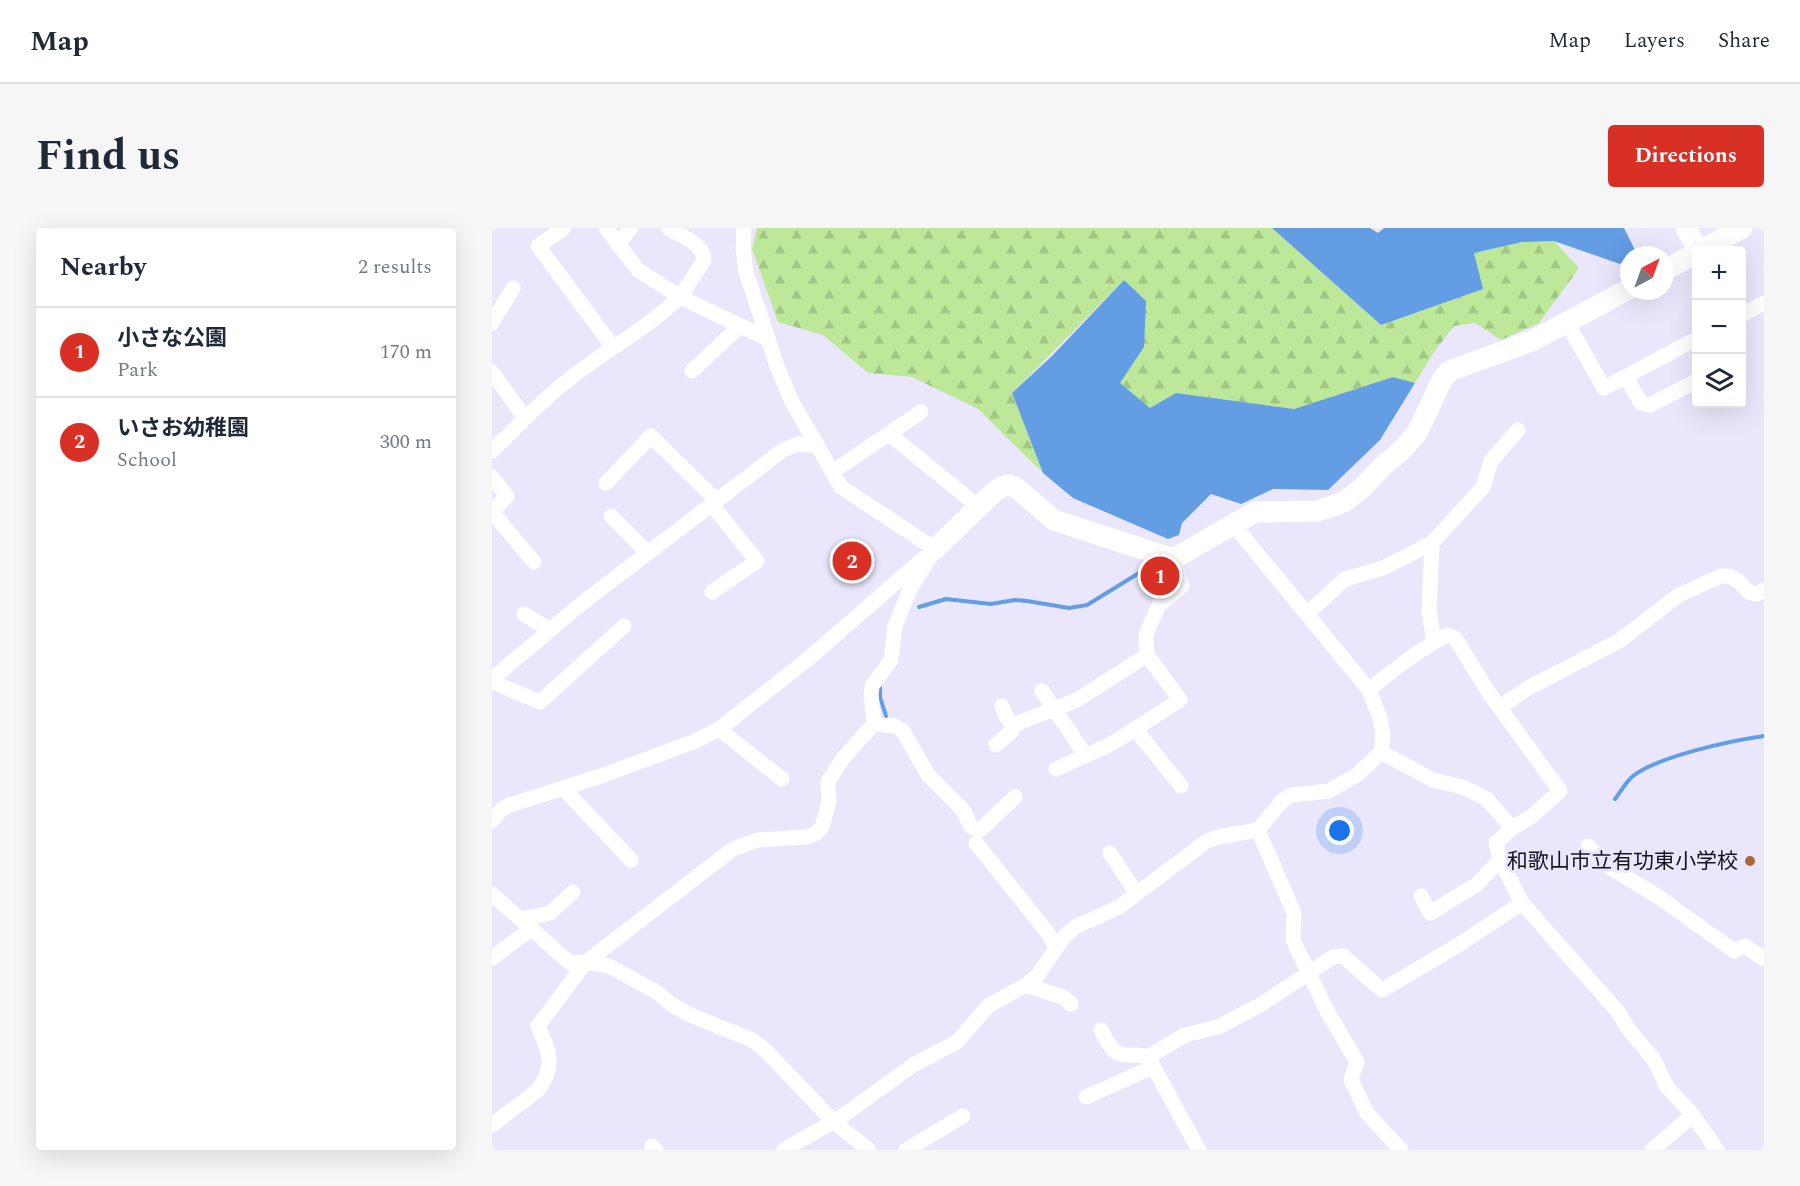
<!DOCTYPE html>
<html lang="en">
<head>
<meta charset="utf-8">
<style>
	:root { --surface:#fff; --page:#f6f6f7; --text:#1f2937; --muted:#747a83; --line:#e0e1e3; --accent:#d93025 }
	body { margin:0; font-family:Spectral,"Noto Sans JP",serif; background:var(--page); color:var(--text) }
	.controls { position:absolute; right:18px; top:18px; display:grid; overflow:hidden; border-radius:6px; box-shadow:0 6px 24px #0002 }
	.controls button { width:54px; height:54px; display:grid; place-items:center; padding:0; border:0; border-bottom:2px solid var(--line); background:var(--surface); color:var(--text); font:30px sans-serif }
	.compass { position:absolute; left:1128px; top:18px; width:54px; height:54px; border-radius:50%; background:var(--surface); box-shadow:0 6px 24px #0002; rotate:41deg }
	.you { position:absolute; left:848px; top:603px; width:21px; height:21px; margin:-15px; border:4px solid #fff; border-radius:50%; background:#1a73e8; box-shadow:0 0 0 9px #1a73e833 }
	.badge { display:grid; place-items:center; width:39px; height:39px; border-radius:50%; background:var(--accent); color:#fff; font-size:20px; font-weight:700 }
	.pin { position:absolute; translate:-50% -50%; border:3px solid #fff; box-shadow:0 2px 6px #0006 }
	.list { margin:0; padding:0; list-style:none }
	h2 { display:flex; justify-content:space-between; align-items:center; height:78px; margin:0; padding:0 24px; font-size:26px }
	h2 small { font-size:20px; font-weight:400; color:var(--muted) }
	.list li { display:grid; grid-template-columns:39px 1fr auto; gap:18px; align-items:center; box-sizing:border-box; height:90px; padding:0 24px; border-top:2px solid var(--line) }
	.list b { display:block; font-size:22px; white-space:nowrap }
	.list p { margin:0; font-size:20px; white-space:nowrap; color:var(--muted) }
	.list em { font-size:20px; font-style:normal; color:var(--muted) }
	.icon { flex:none; width:33px; height:33px; fill:none; stroke:currentColor; stroke-width:2; stroke-linecap:round; stroke-linejoin:round }
	.map { position:relative; flex:none; width:1272px; height:922px; overflow:hidden; border-radius:6px }
	header { display:flex; align-items:center; gap:36px; box-sizing:border-box; height:84px; padding:0 30px; background:var(--surface); border-bottom:2px solid var(--line) }
	header strong { font-size:28px }
	nav { display:flex; gap:33px; margin-inline-start:auto; font-size:21px }
	.intro { display:flex; align-items:center; justify-content:space-between; box-sizing:border-box; height:144px; padding:0 36px }
	h1 { margin:0; font-size:42px }
	.button { padding:15px 27px; border-radius:6px; background:var(--accent); color:#fff; font-size:21px; font-weight:700 }
	main { display:flex; gap:36px; padding:0 36px }
	aside { flex:1; background:var(--surface); border-radius:6px; box-shadow:0 6px 24px #0002 }
	.map>svg:first-child { display:block }
	.forest { fill:url(#forest-firs) }
	.water { fill:#639de4 }
	.lines { fill:none; stroke-linecap:round; stroke-linejoin:round }
	.stream { stroke:#639de4; stroke-width:4 }
	.street { stroke:#fff; stroke-width:15 }
	.secondary { stroke:#fff; stroke-width:21 }
	.poi-dot { fill:#a96633; stroke:#eae7fc; stroke-width:2 }
	.labels { text-anchor:middle; stroke-width:6; stroke-linejoin:round; paint-order:stroke }
	.poi-label { font-size:21px; fill:#15121e; stroke:#eae7fc; text-anchor:end }
</style>
</head>
<body>
<header>
<strong>Map</strong>
<nav><a>Map</a><a>Layers</a><a>Share</a></nav>
</header>
<div class="intro"><h1>Find us</h1><a class="button">Directions</a></div>
<main>
<aside>
<h2>Nearby<small>2 results</small></h2>
<ul class="list">
<li><span class="badge">1</span><div><b>小さな公園</b><p>Park</p></div><em>170 m</em></li>
<li><span class="badge">2</span><div><b>いさお幼稚園</b><p>School</p></div><em>300 m</em></li>
</ul>
</aside>
<div class="map">
<svg width="1272" height="922" viewBox="0 0 1272 922">
	<defs>
		<pattern id="forest-firs" width="22" height="20" patternUnits="userSpaceOnUse" patternTransform="scale(1.5)"><rect width="22" height="20" fill="#bde89a"/><path d="M5 1l3.5 6h-7zM16 11l3.5 6h-7z" fill="#a2c684"/></pattern>
	</defs>
	<rect width="100%" height="100%" fill="#eae7fc"/>
	<path class="forest" d="M 265,0 L 780,0 L 889,97 L 990,61 L 982,25 L 1030,14 L 1062,13 L 1087,40 L 1047,95 L 1009,112 L 983,95 L 962,98 L 942,124 L 923,155 L 901,149 L 802,181 L 684,165 L 658,180 L 627,155 L 652,119 L 632,52 L 520,165 L 551,245 L 486,181 L 420,149 L 376,145 L 331,107 L 286,94 L 260,21 Z"/>
	<path class="water" d="M 780,0 L 878,0 L 886,5 L 892,0 L 1132,0 L 1144,24 L 1137,27 L 1128,36 L 1062,13 L 1030,14 L 982,25 L 991,61 L 889,97 Z
		M 632,52 L 654,73 L 652,119 L 628,155 L 658,180 L 684,165 L 802,181 L 901,149 L 923,155 L 888,212 L 836,262 L 781,261 L 749,276 L 719,266 L 690,295 L 687,307 L 676,311 L 581,270 L 551,245 L 520,165 L 560,128 Z"/>
	<g class="lines">
		<path class="stream" d="M 427,379 L 454,371 L 499,376 L 523,372 L 535,373 L 577,380 L 595,377 L 665,334
			M 388,457 L 388,469 L 394,488
			M 1123,571 C 1129,563 1134,554 1141,548 C 1167,528 1238,513 1272,508"/>
		<path class="street" d="M 72,0 L 46,18 L 121,119
			M 114,0 L 146,42 L 188,69 L 212,32 C 211,15 189,8 176,0
			M 252,0 L 251,21 L 254,44 L 285,138 L 298,170 L 349,259 L 443,321
			M 126,17 L 139,0
			M 1250,87 L 1272,75
			M 0,95 L 21,60
			M 1075,95 L 1112,160 L 1204,111
			M 200,143 L 248,98
			M 0,144 L 33,190
			M 1134,149 L 1149,175 L 1158,177 L 1204,153
			M 397,206 L 487,279
			M 0,223 C 23,201 45,177 70,157 C 108,125 152,103 188,69 L 276,111
			M 340,244 L 429,184
			M 0,249 L 15,268 L 0,284
			M 114,255 L 159,208 L 225,273
			M 0,284 L 42,334
			M 119,288 L 156,325
			M 940,315 L 937,383 L 942,414
			M 220,364 L 265,333 L 220,277
			M 32,386 L 58,402
			M 815,386 L 853,351 L 891,340 L 940,315 L 991,259 L 999,233 L 1026,202
			M 0,451 L 89,376 L 291,222 L 306,216 L 326,218
			M 0,454 L 48,474 L 132,398
			M 877,462 C 901,442 927,422 955,407 L 963,410 L 997,465 L 1068,563 L 1039,589 L 1020,600 L 1004,615 L 1008,632 L 1030,675 L 1127,785 L 1135,799 L 1162,832 L 1175,859 L 1201,887 L 1225,922
			M 550,463 L 590,522
			M 1008,479 L 1036,460 L 1127,413 L 1187,367 L 1229,348 L 1237,348 L 1245,352 L 1258,365 L 1265,366 L 1272,362
			M 382,496 L 403,498 L 411,503 L 436,547 L 471,582 L 479,599 L 488,602 L 523,569
			M 521,497 L 585,472 L 655,427
			M 227,501 L 290,551
			M 644,502 L 689,558
			M 504,517 L 520,503 L 521,497 L 515,490 L 510,478
			M 889,524 L 941,552 L 970,559 L 994,570 L 1020,600
			M 564,541 L 621,515 L 688,472 L 655,427 L 654,406 L 667,377 L 690,358 L 681,331
			M 71,560 L 139,632
			M 0,593 L 10,581 L 18,577 L 109,548 L 201,514 L 227,501 L 316,431 L 432,330
			M 766,602 L 802,685 L 801,712 L 835,783 L 865,834 L 859,852 L 875,885 L 909,922
			M 484,615 L 555,704 L 564,719
			M 1096,618 L 1119,640 L 1165,668 L 1242,723 L 1253,718 L 1272,731
			M 618,625 L 644,665
			M 0,666 L 78,735 L 94,734 L 117,738 L 163,763 L 179,776 L 196,786 L 260,812 L 273,822 L 341,893 L 377,922
			M 929,668 L 938,685 L 984,657 L 1008,632
			M 30,691 L 58,685 L 81,664
			M 0,730 L 39,701
			M 534,757 L 571,769 L 579,776
			M 609,802 C 618,818 621,829 641,827 C 647,827 650,827 656,829 L 707,922
			M 656,829 L 693,807 L 726,799 L 768,777 L 841,729 L 851,728 L 890,762 L 968,716 L 1030,675
			M 594,869 L 661,839
			M 0,897 L 46,862 C 64,837 57,824 46,798 L 94,734 L 241,621 L 266,612 L 315,609 L 323,606 L 330,599 L 334,585 L 337,573 L 336,554 L 352,529 L 382,496 L 379,466 L 380,458 L 399,432 L 403,398 L 418,361 L 443,321
			M 160,918 L 164,922
			M 292,922 L 349,889 L 421,837 L 465,814 L 496,778 L 534,757 L 546,747 L 572,709 L 583,699 L 627,679 L 715,613 L 726,609 L 766,602 L 790,573 L 799,567 L 837,563 L 866,546 L 889,524 L 891,507 L 888,490 L 877,462 L 741,296
			M 414,922 L 471,888
			M 1160,922 L 1201,887"/>
		<path class="secondary" d="M 1194,0 L 1206,22
			M 1209,22 L 1250,0
			M 1173,42 L 1204,25
			M 443,321 L 503,263 C 507,261 512,257 516,257 C 525,256 552,286 562,292 L 681,331 L 763,284 L 826,283 L 852,274 L 869,261 L 892,237 L 910,222 L 925,205 L 950,152 L 957,143 L 1040,113 L 1137,61"/>
	</g>
	<circle class="poi-dot" cx="1258" cy="633" r="6"/>
	<g class="labels">
		<g class="poi-label">
			<text x="1246" y="640">和歌山市立有功東小学校</text>
		</g>
	</g>
</svg>
<div class="controls">
<button>+</button>
<button>−</button>
<button><svg class="icon" aria-label="layers" viewBox="0 0 24 24"><path d="M12 4l9 5-9 5-9-5zM3 14l9 5 9-5"/></svg></button>
</div>
<svg class="compass" viewBox="-18 -18 36 36"><path d="M0-13l5 13h-10z" fill="#e53935"/><path d="M0 13l5-13h-10z" fill="#747a83"/></svg>
<div class="you"></div>
<div class="pin badge" style="left:668px;top:348px">1</div>
<div class="pin badge" style="left:360px;top:333px">2</div>
</div>
</main>
</body>
</html>
